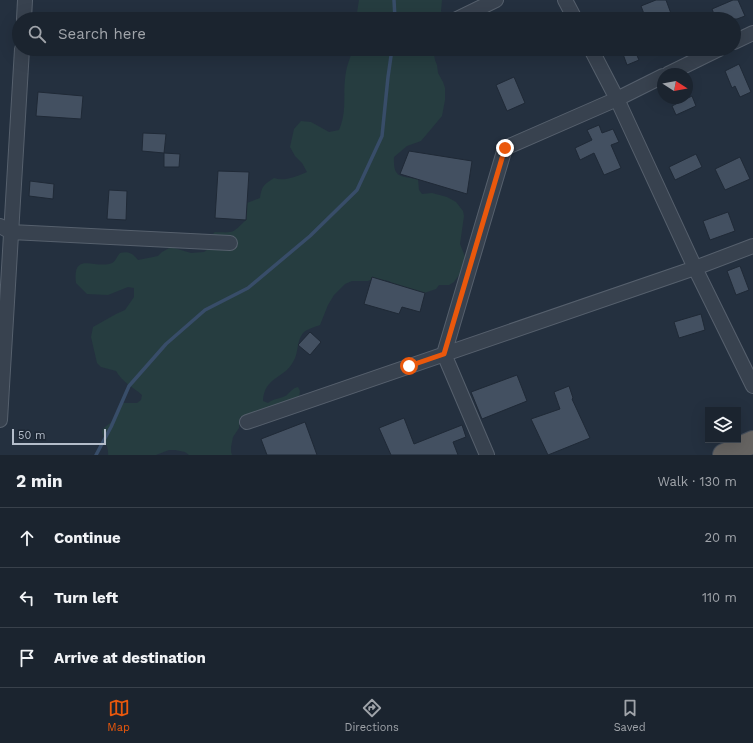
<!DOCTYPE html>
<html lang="en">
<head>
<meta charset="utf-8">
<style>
	:root { --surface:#1b242f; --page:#28303b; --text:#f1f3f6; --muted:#a0a4aa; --line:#39414b; --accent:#ea580c }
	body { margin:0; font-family:"Work Sans",sans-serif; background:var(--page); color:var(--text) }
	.controls { position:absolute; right:12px; bottom:12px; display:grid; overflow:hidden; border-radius:0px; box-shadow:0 4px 16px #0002 }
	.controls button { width:36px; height:36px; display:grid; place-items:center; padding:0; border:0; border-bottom:1px solid var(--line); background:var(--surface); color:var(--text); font:20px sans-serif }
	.compass { position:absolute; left:657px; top:68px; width:36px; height:36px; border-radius:50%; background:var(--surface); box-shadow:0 4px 16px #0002; rotate:101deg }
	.scale { position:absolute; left:12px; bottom:10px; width:94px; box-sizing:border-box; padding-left:4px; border:2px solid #b4bdca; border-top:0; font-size:11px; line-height:14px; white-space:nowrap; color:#b4bdca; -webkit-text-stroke:3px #1d2734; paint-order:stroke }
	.stop { position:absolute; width:12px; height:12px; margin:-9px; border:3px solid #ea580c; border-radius:50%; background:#fff }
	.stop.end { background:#ea580c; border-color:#fff; box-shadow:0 1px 4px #0008 }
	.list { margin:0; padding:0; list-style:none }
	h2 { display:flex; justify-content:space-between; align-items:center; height:52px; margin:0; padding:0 16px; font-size:17px }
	h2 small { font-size:13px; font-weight:400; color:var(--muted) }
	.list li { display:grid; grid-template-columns:26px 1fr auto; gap:12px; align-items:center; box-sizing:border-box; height:60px; padding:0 16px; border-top:1px solid var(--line) }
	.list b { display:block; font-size:15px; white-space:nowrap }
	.list em { font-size:13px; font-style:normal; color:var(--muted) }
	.icon { flex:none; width:22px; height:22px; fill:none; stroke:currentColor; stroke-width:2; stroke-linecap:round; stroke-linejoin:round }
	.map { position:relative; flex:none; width:753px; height:455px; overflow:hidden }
	.search { position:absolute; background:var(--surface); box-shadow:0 4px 16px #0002; left:12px; right:12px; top:12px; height:44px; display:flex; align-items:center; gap:10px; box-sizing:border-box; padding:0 14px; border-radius:22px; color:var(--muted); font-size:15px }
	.sheet { height:232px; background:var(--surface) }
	nav { display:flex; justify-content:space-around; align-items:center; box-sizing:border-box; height:56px; border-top:1px solid var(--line); background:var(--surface); font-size:11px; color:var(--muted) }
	nav a { display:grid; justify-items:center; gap:2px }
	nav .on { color:var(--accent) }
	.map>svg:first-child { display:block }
	.green { fill:#263d40 }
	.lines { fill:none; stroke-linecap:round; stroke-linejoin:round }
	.stream { stroke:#384d69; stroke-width:3.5 }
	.building { fill:#435061; stroke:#1f2936 }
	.minor-casing { stroke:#56606d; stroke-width:16 }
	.trunk-casing { stroke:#434d5a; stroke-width:24 }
	.minor { stroke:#38424f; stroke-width:14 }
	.trunk { stroke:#666462; stroke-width:22 }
	.route { stroke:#ea580c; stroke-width:5 }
</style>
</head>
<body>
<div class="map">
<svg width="753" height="455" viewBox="0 0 753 455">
	<rect width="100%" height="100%" fill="#24303f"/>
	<path class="green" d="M 359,0 L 442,0 L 441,11 L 444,19 L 356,19 Z
		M 354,49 L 433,49 L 435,60 L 437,65 L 438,73 L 443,82 L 445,88 L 445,100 L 442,116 L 421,141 L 407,146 L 394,157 C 393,178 400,176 418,179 L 419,190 L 422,194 L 432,193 L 447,197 L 456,202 L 463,211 L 464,216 L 460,244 L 466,259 L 464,268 L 454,282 L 449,285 L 439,285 L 436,289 L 421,294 L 397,286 L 389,281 L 378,279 L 373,279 L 368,281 L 352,281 L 345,284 L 334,295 L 328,305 L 320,325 C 315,327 307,329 303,333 C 296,342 299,353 293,362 C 285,378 264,377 263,401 L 268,403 C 274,398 281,399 287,395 C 291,391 293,388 298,387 L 300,391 L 299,397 L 240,417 L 239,428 L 233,437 L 231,447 L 231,452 L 232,455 L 189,455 L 185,452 L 175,450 L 169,450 L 156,455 L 108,455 C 109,446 103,440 102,431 C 105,425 111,424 114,419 C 118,414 118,408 122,403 L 137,403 L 141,400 L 142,395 C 133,387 122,382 116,371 L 101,367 L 97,363 L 91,337 L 93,327 L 116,314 L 125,310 L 134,297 L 134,288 L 128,287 L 108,295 L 87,294 L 76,283 C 72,250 96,270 112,263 C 116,261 117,256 120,253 C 129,251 132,253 138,260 L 158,256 L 162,252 L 171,247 L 191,253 L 204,252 L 208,249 C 207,242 210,236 215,232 C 235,233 232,233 246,220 L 245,208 L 247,203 L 260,198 C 262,185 264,185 274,178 C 285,182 297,176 307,172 L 302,163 L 295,156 L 290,147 L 294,129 L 301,121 L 311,122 L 329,132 L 339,130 C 347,111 343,98 345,79 C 346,68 349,59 354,49 Z"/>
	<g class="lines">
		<path class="stream" d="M 394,0 L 395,19
			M 96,455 L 111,427 L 129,386 L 166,344 L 205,310 L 248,288 L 310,236 L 357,190 L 382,136 L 388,77 L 392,49"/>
	</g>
	<path class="building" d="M 656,0 L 666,0 L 673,19 L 646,19 L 641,6 Z
		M 733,0 L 738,0 L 745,16 L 737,19 L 716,19 L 712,9 Z
		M 634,49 L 639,60 L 627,65 L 623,54 Z
		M 739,64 L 751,92 L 740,97 L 735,86 L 732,88 L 725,71 Z
		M 514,77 L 525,103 L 507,111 L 496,85 Z
		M 38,92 L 83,96 L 81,119 L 36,116 Z
		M 692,96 L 696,106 L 676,115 L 672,106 Z
		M 599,125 L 602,133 L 613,129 L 619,142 L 611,145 L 621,168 L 604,175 L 594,153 L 580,160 L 575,148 L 592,140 L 587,130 Z
		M 143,133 L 166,134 L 164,153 L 142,151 Z
		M 409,151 L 472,161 L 467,194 L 400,174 Z
		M 164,153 L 180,154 L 179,167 L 164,167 Z
		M 696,154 L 702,167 L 675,180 L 669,167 Z
		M 740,157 L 750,179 L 725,190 L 715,169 Z
		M 218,171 L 249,172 L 246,220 L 215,218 Z
		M 30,181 L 54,184 L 53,199 L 29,196 Z
		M 109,190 L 127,191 L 126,220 L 107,219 Z
		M 728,212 L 735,231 L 710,240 L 703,221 Z
		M 740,266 L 749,290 L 736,295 L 727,271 Z
		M 372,277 L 425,293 L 420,312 L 402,307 L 399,314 L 364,304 Z
		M 701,314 L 705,330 L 679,338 L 674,322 Z
		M 310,332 L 321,342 L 310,355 L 298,345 Z
		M 517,375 L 527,401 L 482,419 L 471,392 Z
		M 569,386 L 573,398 L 572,399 L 590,438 L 548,455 L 531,419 L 560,409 L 554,392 Z
		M 404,418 L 414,444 L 462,425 L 466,437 L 453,442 L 458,455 L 391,455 L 379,428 Z
		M 305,422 L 317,455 L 267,455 L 261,439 Z"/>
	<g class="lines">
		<g class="minor-casing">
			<path id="minor" d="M 565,0 L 575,19
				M 24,19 L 25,0
				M 457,19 L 496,0
				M 734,42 L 753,33
				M 591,49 L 617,99 L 695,268 L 753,386
				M 668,74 L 719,49
				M 0,226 L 11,232 L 230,243
				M 0,420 L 22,49
				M 247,422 L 695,268 L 753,246
				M 487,455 L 444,354 L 505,148 L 617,99 L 663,76"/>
		</g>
		<g class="trunk-casing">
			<path id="trunk" d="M 724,455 L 753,442"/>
		</g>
		<use href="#minor" class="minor"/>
		<use href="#trunk" class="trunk"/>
	</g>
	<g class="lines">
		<path class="route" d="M 409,366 L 444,354 L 505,148"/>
	</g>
</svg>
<div class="controls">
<button><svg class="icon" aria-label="layers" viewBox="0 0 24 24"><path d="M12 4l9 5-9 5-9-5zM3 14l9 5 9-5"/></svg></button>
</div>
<svg class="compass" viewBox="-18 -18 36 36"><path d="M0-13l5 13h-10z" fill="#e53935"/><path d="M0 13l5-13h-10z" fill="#a0a4aa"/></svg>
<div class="scale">50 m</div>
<div class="stop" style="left:409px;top:366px"></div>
<div class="stop end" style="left:505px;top:148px"></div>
<div class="search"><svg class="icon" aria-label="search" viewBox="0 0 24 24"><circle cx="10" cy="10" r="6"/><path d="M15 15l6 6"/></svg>Search here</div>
</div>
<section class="sheet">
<h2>2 min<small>Walk · 130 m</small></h2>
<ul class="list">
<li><svg class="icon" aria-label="ahead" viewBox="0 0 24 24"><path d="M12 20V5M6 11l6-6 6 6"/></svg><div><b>Continue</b></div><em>20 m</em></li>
<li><svg class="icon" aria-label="left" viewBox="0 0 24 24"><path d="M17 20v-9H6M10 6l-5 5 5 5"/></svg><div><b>Turn left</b></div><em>110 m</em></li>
<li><svg class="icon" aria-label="arrive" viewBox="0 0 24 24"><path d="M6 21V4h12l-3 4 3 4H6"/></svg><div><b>Arrive at destination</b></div></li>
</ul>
</section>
<nav>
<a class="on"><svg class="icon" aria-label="map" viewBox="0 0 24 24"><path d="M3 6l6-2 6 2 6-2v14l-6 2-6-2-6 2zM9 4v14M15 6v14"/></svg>Map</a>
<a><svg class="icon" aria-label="directions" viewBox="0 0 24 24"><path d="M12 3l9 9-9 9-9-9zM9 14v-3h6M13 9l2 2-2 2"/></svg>Directions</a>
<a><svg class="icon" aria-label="saved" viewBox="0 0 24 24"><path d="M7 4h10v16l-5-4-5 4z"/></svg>Saved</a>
</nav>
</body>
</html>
